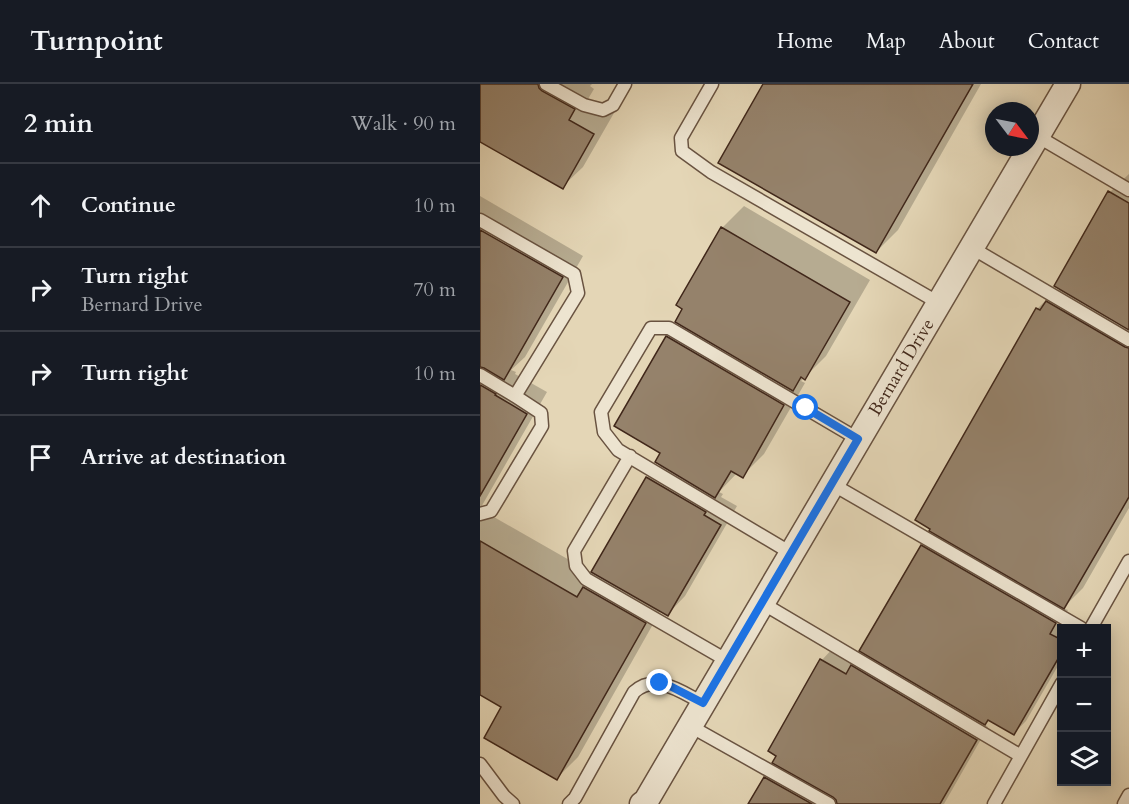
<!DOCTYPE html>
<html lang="en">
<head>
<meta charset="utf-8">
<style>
	:root { --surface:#171b24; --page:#20242c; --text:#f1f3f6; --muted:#9ea1a6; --line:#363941 }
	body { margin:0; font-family:Cardo,serif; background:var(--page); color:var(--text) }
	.controls { position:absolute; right:18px; bottom:18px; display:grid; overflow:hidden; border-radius:0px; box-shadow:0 3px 15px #0003 }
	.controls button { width:54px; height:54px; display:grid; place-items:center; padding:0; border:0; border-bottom:2px solid var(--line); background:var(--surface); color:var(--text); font:30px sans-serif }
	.compass { position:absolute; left:505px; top:18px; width:54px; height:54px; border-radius:50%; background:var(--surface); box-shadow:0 3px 15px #0003; rotate:122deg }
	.stop { position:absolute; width:18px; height:18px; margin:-14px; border:4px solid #1a73e8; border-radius:50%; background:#fff }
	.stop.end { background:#1a73e8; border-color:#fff; box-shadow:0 2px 6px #0008 }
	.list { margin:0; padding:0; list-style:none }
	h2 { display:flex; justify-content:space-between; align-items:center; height:78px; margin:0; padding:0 24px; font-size:26px }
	h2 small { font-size:20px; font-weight:400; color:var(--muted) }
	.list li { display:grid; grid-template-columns:39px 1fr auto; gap:18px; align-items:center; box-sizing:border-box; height:84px; padding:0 24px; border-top:2px solid var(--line) }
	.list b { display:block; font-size:22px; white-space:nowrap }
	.list p { margin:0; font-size:20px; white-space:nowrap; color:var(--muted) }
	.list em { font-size:20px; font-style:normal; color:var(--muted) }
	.icon { flex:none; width:33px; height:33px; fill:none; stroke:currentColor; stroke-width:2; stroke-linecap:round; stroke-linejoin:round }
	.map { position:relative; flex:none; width:649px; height:720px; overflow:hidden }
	header { display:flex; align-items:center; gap:36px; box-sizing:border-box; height:84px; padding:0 30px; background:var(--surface); border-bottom:2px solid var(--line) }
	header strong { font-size:28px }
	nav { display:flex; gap:33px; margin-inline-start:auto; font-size:21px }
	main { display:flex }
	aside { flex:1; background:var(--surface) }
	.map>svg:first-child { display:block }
	.shadow { fill:#0003 }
	.building { fill:#95826b; stroke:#40271a; stroke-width:1.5 }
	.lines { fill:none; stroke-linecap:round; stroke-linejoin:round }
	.service-casing { stroke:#695341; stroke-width:15 }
	.minor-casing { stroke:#695341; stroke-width:27 }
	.service { stroke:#ede4d0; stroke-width:12 }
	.minor { stroke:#ede4d0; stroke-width:24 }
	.route { stroke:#1a73e8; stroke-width:8 }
	.labels { text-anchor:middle; stroke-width:6; stroke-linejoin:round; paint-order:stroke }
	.street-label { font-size:18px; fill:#40271a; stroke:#ede4d0 }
</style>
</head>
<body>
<header>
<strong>Turnpoint</strong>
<nav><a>Home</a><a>Map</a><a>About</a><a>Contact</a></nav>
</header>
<main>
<aside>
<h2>2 min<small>Walk · 90 m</small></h2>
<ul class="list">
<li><svg class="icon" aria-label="ahead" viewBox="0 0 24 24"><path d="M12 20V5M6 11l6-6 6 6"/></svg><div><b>Continue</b></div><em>10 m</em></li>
<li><svg class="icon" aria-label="right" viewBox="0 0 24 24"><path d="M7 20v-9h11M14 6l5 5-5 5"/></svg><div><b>Turn right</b><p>Bernard Drive</p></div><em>70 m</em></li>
<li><svg class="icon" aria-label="right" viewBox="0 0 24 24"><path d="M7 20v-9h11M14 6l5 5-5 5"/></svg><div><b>Turn right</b></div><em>10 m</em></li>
<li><svg class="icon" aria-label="arrive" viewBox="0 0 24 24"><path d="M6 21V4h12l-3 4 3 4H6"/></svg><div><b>Arrive at destination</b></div></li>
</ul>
</aside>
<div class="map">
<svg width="649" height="720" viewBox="0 0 649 720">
	<rect width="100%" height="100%" fill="#e4d6b6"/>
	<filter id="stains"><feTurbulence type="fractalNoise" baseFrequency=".00333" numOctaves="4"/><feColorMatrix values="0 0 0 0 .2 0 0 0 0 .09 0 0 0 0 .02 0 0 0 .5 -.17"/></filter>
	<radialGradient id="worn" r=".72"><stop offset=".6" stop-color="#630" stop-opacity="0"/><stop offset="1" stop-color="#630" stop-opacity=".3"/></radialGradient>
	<path class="shadow" d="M 0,0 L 112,0 L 110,2 L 114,5 L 108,15 L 134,29 L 103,83 L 82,103 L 0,56 Z
		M 285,0 L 501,0 L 418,146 L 396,168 Z
		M 649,90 L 649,424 L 603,504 L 583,524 L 588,526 L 581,537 L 595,544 L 582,544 L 582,575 L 546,637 L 534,649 L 509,635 L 504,640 L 508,643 L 464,720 L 270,720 L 285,694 L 299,681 L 298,671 L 290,666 L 342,576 L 354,563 L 377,577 L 385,569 L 442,462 L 455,448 L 557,225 L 576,206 L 578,207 L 580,204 L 630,108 Z
		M 0,112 L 103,172 L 45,273 L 31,286 L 36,288 L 35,290 L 67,308 L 0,425 L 112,489 L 168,393 L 181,380 L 188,253 L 201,240 L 242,144 L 264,122 L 390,196 L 346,272 L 321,297 L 325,299 L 284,370 L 262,392 L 257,389 L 239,408 L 243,410 L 241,413 L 257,422 L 205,512 L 188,530 L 181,526 L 98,673 L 77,694 L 23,623 L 0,609 Z"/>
	<path class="building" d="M 0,0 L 58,0 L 59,4 L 62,7 L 95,25 L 89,36 L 114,50 L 83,105 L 0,58 Z
		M 283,0 L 493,0 L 396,169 L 238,79 Z
		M 628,107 L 649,119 L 649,246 L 574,202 Z
		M 241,143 L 370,218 L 325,296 L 321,293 L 313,307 L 195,238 L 202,225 L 196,221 Z
		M 0,146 L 83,193 L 24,296 L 4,284 L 0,283 Z
		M 566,217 L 645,263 L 649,264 L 649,413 L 584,525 L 449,447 L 450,445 L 435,436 L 556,224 L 560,226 Z
		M 186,252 L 304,321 L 263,394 L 251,387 L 235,414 L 175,378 L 180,369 L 134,342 Z
		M 0,301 L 16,310 L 15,311 L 47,330 L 0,412 Z
		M 166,393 L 226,428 L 224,431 L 241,441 L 188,532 L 111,488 Z
		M 0,457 L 97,513 L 103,503 L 166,539 L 77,696 L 4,654 L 21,623 L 0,611 Z
		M 441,461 L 576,539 L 570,550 L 582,556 L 582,568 L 534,651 L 508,636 L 505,641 L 379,567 Z
		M 340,575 L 366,590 L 371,581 L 497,656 L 460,720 L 357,720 L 356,716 L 353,713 L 292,679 L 296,672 L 288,667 Z
		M 284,693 L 332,720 L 268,720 Z"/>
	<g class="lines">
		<g class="service-casing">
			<path id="service" d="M 66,0 L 104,21 L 123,26 L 133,21 L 145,0
				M 232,0 L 201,54 L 202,67 L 231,88 L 459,219
				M 557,52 L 649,106
				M 0,136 L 94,190 L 98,209 L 35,312 L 61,329 L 62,342 L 11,427 L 0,430
				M 492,164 L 649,256
				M 0,291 L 35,312
				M 150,372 L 94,467 L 96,482 L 106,495 L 248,577
				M 352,400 L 601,544
				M 311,469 L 138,366 L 124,348 L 121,328 L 171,244 L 189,244 L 378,355
				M 282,519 L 541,672
				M 611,544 L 649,477
				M 210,642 L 349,720
				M 0,680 L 24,712 L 33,720
				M 89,720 L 95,714 L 154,608 C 176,588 201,608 223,619
				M 514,720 L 582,599
				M 644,720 L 649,711"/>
		</g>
		<g class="minor-casing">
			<path id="minor" d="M 162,720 L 166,717 L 210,642 L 588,0"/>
		</g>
		<use href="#service" class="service"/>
		<use href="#minor" class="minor"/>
	</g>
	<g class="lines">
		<path class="route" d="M 180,599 L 188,601 L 223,619 L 378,355 L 326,324"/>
	</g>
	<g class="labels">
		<g class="street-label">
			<text transform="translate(421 283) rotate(-59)" y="6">Bernard Drive</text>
		</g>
	</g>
	<rect width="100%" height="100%" filter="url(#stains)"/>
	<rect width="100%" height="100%" fill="url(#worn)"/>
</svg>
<div class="controls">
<button>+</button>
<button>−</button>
<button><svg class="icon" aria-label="layers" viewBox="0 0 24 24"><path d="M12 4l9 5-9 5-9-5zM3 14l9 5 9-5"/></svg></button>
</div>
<svg class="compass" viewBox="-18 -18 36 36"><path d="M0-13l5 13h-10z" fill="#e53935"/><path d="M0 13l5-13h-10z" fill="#9ea1a6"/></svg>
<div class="stop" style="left:326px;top:324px"></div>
<div class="stop end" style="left:180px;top:599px"></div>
</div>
</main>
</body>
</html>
